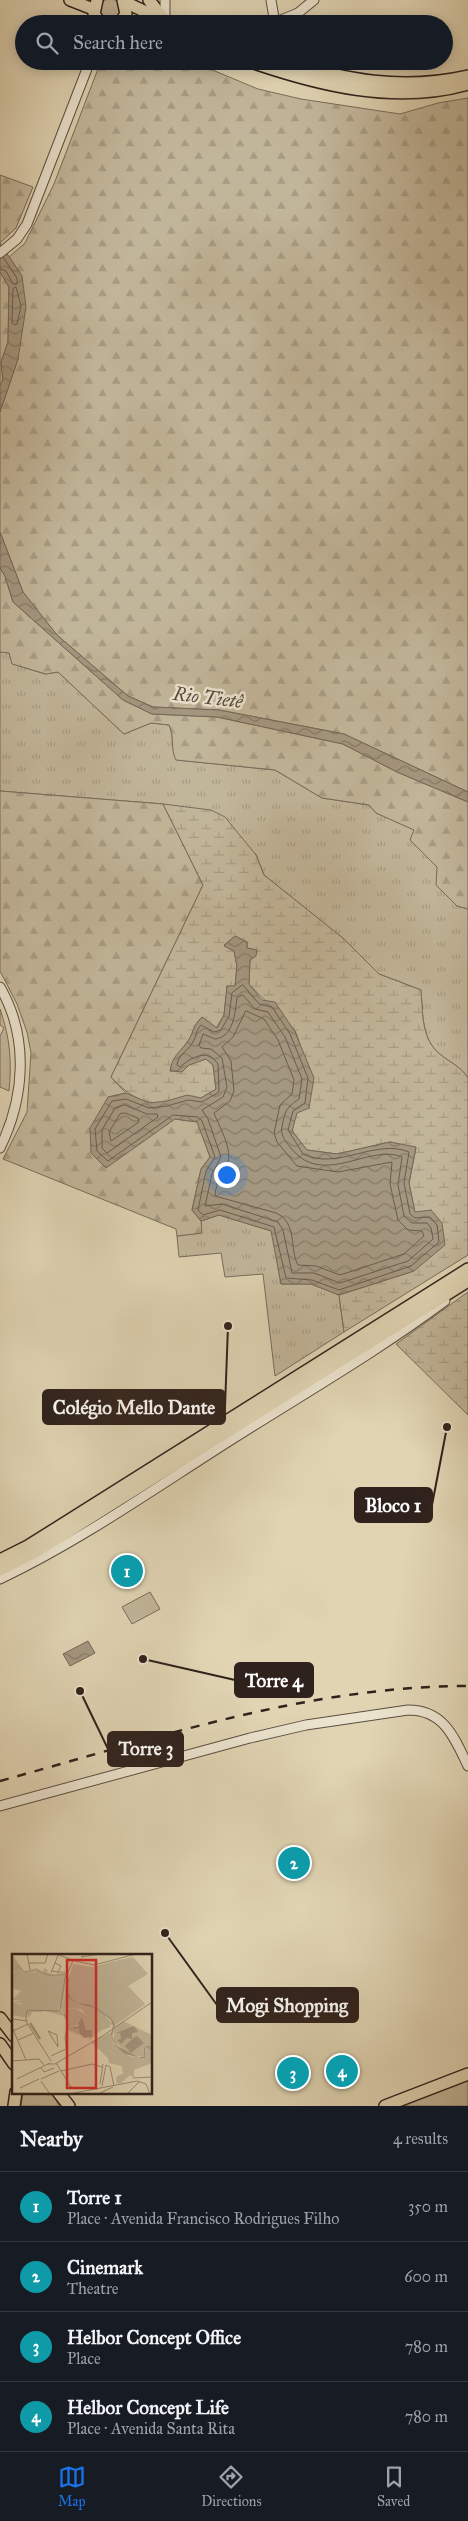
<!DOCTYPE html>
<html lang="en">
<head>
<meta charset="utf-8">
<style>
	:root { --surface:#171b24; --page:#20242c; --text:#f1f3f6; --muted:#9ea1a6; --line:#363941; --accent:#1a73e8 }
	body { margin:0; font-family:"IM FELL Great Primer",serif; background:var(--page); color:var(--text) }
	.you { position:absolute; left:226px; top:1174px; width:18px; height:18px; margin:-12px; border:4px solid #fff; border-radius:50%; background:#1a73e8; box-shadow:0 0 0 8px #1a73e833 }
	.badge { display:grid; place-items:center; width:32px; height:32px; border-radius:50%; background:var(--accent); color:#fff; font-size:16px; font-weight:700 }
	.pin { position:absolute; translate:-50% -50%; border:2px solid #fff; box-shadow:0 1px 5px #0006 }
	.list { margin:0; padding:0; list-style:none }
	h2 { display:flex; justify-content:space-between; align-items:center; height:65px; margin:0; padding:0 20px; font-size:21px }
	h2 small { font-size:16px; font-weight:400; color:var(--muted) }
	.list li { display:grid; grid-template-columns:32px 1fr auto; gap:15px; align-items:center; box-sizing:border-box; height:70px; padding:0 20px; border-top:1px solid var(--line) }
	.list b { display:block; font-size:19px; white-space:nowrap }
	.list p { margin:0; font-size:16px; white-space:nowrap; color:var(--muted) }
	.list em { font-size:16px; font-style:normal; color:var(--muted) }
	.icon { flex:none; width:28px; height:28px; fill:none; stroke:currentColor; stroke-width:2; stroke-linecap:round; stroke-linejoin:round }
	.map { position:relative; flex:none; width:468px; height:2106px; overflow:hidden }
	.search { position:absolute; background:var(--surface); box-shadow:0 2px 12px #0003; left:15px; right:15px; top:15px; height:55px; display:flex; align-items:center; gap:12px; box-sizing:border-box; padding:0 18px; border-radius:28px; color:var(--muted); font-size:19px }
	.sheet { height:345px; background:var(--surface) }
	nav { display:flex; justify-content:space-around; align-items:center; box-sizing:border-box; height:70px; border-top:1px solid var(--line); background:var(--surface); font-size:14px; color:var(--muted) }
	nav a { display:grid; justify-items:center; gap:2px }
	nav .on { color:var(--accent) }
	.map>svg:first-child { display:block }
	.grass { fill:url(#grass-tufts); stroke:#786c5c }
	.forest { fill:url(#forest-firs); stroke:#786c5c }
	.wetland { fill:url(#wetland-marsh); stroke:#786c5c }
	.park { fill:#c2b69a; stroke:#786c5c }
	.water { fill:url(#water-waves); stroke:#756858 }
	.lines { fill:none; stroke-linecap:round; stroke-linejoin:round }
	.shore { stroke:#6a5c4e; stroke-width:1 }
	.minor-casing { stroke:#5b4e42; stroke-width:11 }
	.major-casing { stroke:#2f221d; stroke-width:14 }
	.minor { stroke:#ebe3ce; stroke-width:9 }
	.major { stroke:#e0d4b3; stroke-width:11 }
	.rail { stroke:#2f221d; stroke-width:2.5; stroke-dasharray:9 9; stroke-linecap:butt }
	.labels { text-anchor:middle; stroke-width:5; stroke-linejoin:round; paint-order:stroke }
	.water-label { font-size:19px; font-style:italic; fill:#584b40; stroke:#ebe3ce }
	.inset-river { fill:none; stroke:#a49780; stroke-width:2.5 }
	.inset-road { fill:none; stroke:#998d77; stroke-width:1 }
	.view { fill:#d62828; fill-opacity:0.15; stroke:#d62828; stroke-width:2.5 }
	.inset-edge { fill:none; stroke:#2f221d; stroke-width:2.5 }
	.leader { fill:none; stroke:#2f221d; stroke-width:2 }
	.callout-dot { fill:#2f221d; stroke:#ebe3ce; stroke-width:2 }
	.callout { fill:#2f221d; stroke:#2f221d; stroke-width:2 }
	.callout-label { font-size:19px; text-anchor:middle; font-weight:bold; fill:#fff }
</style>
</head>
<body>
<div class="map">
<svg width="468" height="2106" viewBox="0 0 468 2106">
	<defs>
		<pattern id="grass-tufts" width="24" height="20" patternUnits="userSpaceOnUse" patternTransform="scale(1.25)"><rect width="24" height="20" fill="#c2b69a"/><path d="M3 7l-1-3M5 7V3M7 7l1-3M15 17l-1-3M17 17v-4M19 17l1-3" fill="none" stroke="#a79c84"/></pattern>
		<pattern id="forest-firs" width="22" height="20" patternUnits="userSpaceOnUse" patternTransform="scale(1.25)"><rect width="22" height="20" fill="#c2b69a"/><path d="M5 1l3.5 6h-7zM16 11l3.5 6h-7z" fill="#a79c84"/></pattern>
		<pattern id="wetland-marsh" width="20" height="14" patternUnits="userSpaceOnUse" patternTransform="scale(1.25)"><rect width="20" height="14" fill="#c2b69a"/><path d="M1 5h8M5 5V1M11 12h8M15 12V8" fill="none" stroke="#a79c84"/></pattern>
		<pattern id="water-waves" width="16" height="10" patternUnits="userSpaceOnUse" patternTransform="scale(1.25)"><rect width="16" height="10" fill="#a49780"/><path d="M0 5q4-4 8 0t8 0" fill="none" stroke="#867b68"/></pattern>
	</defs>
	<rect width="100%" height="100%" fill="#e0d4b3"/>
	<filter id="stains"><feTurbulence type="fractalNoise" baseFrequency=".004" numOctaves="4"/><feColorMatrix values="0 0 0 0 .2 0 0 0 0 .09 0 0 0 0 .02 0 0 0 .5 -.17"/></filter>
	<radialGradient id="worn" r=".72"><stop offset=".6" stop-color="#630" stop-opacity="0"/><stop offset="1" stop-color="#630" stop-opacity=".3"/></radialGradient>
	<path class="grass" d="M99 10a11 11 0 1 1 22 0a11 11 0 1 1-22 0Z
		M 0,652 L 9,653 L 13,664 L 45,674 L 58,672 L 124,734 L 151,723 L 169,725 C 175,738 170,749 177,760 L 275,770 L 322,798 L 369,805 L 376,813 L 415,830 L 410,840 L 437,867 L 457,906 L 468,909 L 468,1078 C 461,1067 451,1063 441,1055 C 421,1040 423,1014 421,990 L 379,974 L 344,939 L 264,875 L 256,854 L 163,804 L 0,791 Z
		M 219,1215 L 272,1231 L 281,1284 L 311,1284 L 339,1295 L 344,1332 L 275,1376 L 263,1274 L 225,1277 L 221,1253 L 179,1257 L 177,1236 L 201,1233 L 201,1221 Z
		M 23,2092 L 52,2092 L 59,2106 L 21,2106 Z"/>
	<path class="forest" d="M 101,61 L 191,61 L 258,89 L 301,99 L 400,114 L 438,103 L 468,98 L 468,792 L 344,734 L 219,710 L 153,707 L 128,696 L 57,635 L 23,592 L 0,532 L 0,412 L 18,359 L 22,276 L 9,257 L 25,243 L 54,184 Z
		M 0,175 L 33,187 L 16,228 L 0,243 Z
		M 0,272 L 9,287 L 8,342 L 1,362 L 3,380 L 0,385 Z
		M 0,568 L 5,576 L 13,602 L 123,700 L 152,714 L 217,717 L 343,744 L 397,772 L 468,802 L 468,909 L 457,906 L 436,885 L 437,867 L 410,840 L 414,830 L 376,813 L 369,805 L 322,798 L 275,770 L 176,760 C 170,749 175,738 169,725 L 151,723 L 124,734 L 58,672 L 46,674 L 12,664 L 9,653 L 0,652 Z
		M 0,791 L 163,804 L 203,885 L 111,1077 L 126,1093 L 108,1097 L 175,1119 L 198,1122 L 210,1157 L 201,1169 L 192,1210 L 201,1221 L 202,1233 L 177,1236 L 176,1229 L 3,1159 L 27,1112 L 31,1053 L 27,1032 L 17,1004 L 0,971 Z"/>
	<path class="wetland" d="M 163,804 L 211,810 L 225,817 L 256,855 L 264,875 L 344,939 L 379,974 L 421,990 C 423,1014 421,1040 441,1055 C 451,1063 461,1067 468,1078 L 468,1255 L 344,1332 L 339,1295 L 414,1271 L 415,1213 L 409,1183 L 416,1148 L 390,1142 L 337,1154 L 307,1150 L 292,1131 C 298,1109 307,1051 295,1031 C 286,1018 261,998 249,984 L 250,960 L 257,950 L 247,948 L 247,942 L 235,936 L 224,945 L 234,951 L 237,966 L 235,987 L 227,986 L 224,1015 L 216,1028 L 202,1017 C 191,1028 195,1031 188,1041 C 180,1052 173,1057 170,1071 L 206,1059 L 213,1065 L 216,1089 L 201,1098 C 187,1095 179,1099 166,1102 C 142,1106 126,1093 111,1077 L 203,885 Z
		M 468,1292 L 468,1415 L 396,1344 Z"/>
	<path class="park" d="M 0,1009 C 10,1037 12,1062 9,1091 L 0,1087 L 0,1036 L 4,1028 L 0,1025 Z
		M 150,1592 L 160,1609 L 132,1624 L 122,1607 Z
		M 468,2080 L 468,2106 L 398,2106 Z"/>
	<path class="water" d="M 0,243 L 22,276 L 26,307 L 18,359 L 0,412 L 0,385 L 3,380 L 1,362 L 8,342 L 9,287 L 0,272 Z
		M 0,532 L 23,592 L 57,635 L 128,696 L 153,707 L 219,710 L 344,734 L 468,792 L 468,802 L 397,772 L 343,744 L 217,717 L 152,714 L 123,700 L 13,602 L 5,576 L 0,568 Z
		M 235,936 L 247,942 L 247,948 L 257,950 L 256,956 L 250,960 L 249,984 L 262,1000 L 275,1002 L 295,1032 L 314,1078 L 309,1108 L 297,1113 L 292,1131 L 307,1150 L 337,1154 L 390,1142 L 416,1147 L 409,1183 L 415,1212 L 431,1210 L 442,1223 L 445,1245 L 414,1271 L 339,1295 L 311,1284 L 281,1284 L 271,1231 L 219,1215 L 201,1221 L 192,1210 L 201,1169 L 210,1157 L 197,1122 L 175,1119 L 106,1168 L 91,1153 L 90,1128 L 108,1097 L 126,1093 L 149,1103 L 167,1101 L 187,1095 L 201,1098 L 216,1089 L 213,1065 L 206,1059 L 189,1065 L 182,1072 L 170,1071 C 173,1054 179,1054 188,1041 C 194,1032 192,1027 202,1017 L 217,1028 L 224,1015 L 227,986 L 235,986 L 237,966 L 234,951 L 224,946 Z
		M 88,1641 L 95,1653 L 70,1666 L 63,1654 Z"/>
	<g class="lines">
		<path class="shore" d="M 0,269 L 6,271 L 13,284 L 17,284 L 17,278 L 3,257
			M 16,287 L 21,306 L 17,324 L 15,325 L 12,323 L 13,289 Z
			M 243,985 L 259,1004 L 272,1007 L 290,1034 L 308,1078 L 305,1103 L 293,1111 L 288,1130 L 303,1154 C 338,1171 375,1138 409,1152 L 404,1183 L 410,1214 L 415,1218 L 430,1217 L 437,1225 L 439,1242 L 411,1266 L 339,1290 L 312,1280 L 286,1278 L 274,1227 L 220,1210 L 203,1215 L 198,1210 L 206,1171 L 215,1157 L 202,1121 L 198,1117 L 173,1115 L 108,1161 L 97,1151 L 95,1129 L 112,1101 L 126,1099 L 149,1108 L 167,1106 L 188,1100 L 202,1102 L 219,1092 L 218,1064 C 207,1048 192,1057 180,1067 L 177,1065 C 178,1054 190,1050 194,1040 C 197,1034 196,1030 201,1025 L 214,1032 L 221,1030 L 229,1016 L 232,993 Z
			M 243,995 L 255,1009 L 268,1012 L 285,1037 L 302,1079 L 299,1099 C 286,1108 285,1110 282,1127 C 280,1135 285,1140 290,1147 C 322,1189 369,1143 402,1157 L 398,1185 L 404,1216 L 412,1223 L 427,1223 L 431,1228 L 433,1239 L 408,1261 L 340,1283 L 314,1273 L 292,1273 L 283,1230 L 278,1222 L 222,1204 L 205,1206 L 212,1174 L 221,1157 L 208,1119 L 202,1110 L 223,1097 L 227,1087 L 222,1058 L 211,1049 L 201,1048 L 199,1045 L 203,1034 L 215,1039 C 234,1037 235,1012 237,998 Z
			M 246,1011 L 264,1019 L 278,1040 L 294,1080 L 292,1094 L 280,1105 L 274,1133 L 277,1142 L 297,1166 L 338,1172 L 392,1162 L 390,1184 L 398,1220 L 408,1230 L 422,1231 L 424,1236 L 404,1254 L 340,1275 L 316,1266 L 298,1265 C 289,1249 298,1223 276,1213 L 215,1196 C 216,1179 224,1175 228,1162 C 232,1148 219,1126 214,1113 L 230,1101 L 234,1091 L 231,1061 L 222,1047 L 233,1037 Z
			M 125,1105 L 147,1114 L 157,1114 L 158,1117 L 107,1153 L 102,1148 L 102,1130 L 115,1108 Z
			M 125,1113 L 138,1118 L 139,1122 L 111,1141 L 109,1132 L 120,1114 Z"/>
		<g class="minor-casing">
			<path id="minor" d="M 165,0 L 165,19
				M 271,0 L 275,24
				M 276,22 L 298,13 L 314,0
				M 0,253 L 17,239 L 27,224 L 90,61
				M 0,987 C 29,1037 25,1097 0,1148
				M 0,1579 C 82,1540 158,1486 234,1438 C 305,1393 378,1351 445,1301
				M 0,1806 L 250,1738 L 306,1725 L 408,1710 C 444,1710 454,1737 468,1766"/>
		</g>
		<g class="major-casing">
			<path id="major" d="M 70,0 L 93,9
				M 97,0 L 94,14 L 101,24
				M 149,0 L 163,18
				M 125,2 L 171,24
				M 120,23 L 141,24
				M 119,24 L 126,14 L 123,0
				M 248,61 C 317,85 395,105 468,84
				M 282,61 C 347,80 401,91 468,76
				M 0,1560 L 28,1546 L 468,1269
				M 0,1570 L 37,1551 L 468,1281
				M 0,2018 L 14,2036
				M 0,2044 L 14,2064
				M 58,2092 L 69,2106
				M 14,2106 L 16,2092
				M 385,2106 L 468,2074"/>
		</g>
		<use href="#minor" class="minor"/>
		<use href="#major" class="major"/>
		<path class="rail" d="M 0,1781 C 153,1739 308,1686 468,1686"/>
	</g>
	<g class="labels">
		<g class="water-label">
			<text transform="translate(208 697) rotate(7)" y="7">Rio Tietê</text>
		</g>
	</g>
	<g transform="translate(12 1954)">
		<rect width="140" height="140" fill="#e0d4b3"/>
		<path d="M 121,3 L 136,20 L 116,32 L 133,50 L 131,52 L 113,33 L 103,7 ZM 16,29 L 53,29 L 52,44 L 46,57 L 51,57 L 52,62 L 33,57 L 43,58 L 24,56 L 32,58 L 20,58 L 17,64 L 14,57 L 19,55 L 14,56 L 13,59 L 9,49 L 0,48 L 12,46 ZM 52,45 L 80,56 L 92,72 L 100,72 L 88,77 L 69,55 L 48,54 Z" fill="#c2b69a"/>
		<path d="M 2,3 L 12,17 L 25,14 L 31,18 L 32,14 L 36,16 L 35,19 L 44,20 L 47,17 L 57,17 L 56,20 L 39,21 L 25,16 L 12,18 L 9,16 L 1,17 L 0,21 ZM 103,7 L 113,33 L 131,52 L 103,71 L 97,63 L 87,56 L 101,70 L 93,73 L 80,56 L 52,45 L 54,24 L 56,26 L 61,10 L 80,13 ZM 0,48 L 13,52 L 15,64 L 0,61 ZM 49,54 L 65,55 L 68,60 L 61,76 L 67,74 L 67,81 L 55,76 L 57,69 ZM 103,90 L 117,102 L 130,104 L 133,101 L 133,92 L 136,92 L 140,97 L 140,109 L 122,116 L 122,124 L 118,121 L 108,130 L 104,128 L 105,122 L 111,120 L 109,106 L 97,96 Z" fill="#c2b69a"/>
		<path d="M 65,55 L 81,66 L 88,77 L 76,87 L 80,78 L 73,75 L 70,63 L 66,70 L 68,72 L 62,71 L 68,60 ZM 100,78 L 102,93 L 97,96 L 109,106 L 110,112 L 97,109 L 96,104 L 79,88 Z" fill="#c2b69a"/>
		<path d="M 6,12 L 11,19 L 26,18 L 41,22 L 53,20 L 53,29 L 16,29 L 12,47 L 0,46 L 9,37 L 0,34 L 0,22 ZM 111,67 L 140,81 L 140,96 L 133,92 L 132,103 L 117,101 L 102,87 L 102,73 Z" fill="#c2b69a"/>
		<path d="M 6,11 L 12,18 L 25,16 L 39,21 L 54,20 L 57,25 L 54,36 L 59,44 L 64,49 L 76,50 L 85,54 L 100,65 L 103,71 L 100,82 L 105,92 L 126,103 L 132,103 L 132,95 L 133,92 L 137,92 L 140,97 L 133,92 L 133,104 L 129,104 L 113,100 L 104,92 L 101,86 L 99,80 L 101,72 L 99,66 L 83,54 L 63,49 L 56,43 L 54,34 L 56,23 L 54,21 L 38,22 L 24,17 L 12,19 L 6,12 L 0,22 ZM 70,63 L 74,76 L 80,76 L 80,83 L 72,84 L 67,79 L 67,74 L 61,76 L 62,73 L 68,72 L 66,70 ZM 122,72 L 126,78 L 120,79 L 120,85 L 125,82 L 132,89 L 119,99 L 113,92 L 120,85 L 115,84 L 109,90 L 105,86 L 109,85 L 108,79 L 104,79 Z" fill="#a49780"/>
		<path class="inset-river" d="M 18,69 L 28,85"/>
		<path class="inset-road" d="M 15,0 L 18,16M 44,0 L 61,6M 73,2 L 69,3 L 88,0M 63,7 L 82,11 L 124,0M 17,9 L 33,9 L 36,0M 40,17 L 46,18 L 49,12 L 43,9M 39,19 L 46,1M 48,57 L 53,24 L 61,7M 52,60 L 56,70 L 53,83 L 55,101M 0,65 L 16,67M 13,66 L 39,107M 14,66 L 15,56 L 48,57M 0,73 L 14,106M 1,77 L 16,70M 36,77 L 45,81 L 46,93 ZM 6,86 L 22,79M 39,102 L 54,95M 0,107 L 27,105 L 32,111M 44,109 L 59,133 L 65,135M 36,110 L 43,110 L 92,81 L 140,48M 29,114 L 32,118 L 42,114M 49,117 L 80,110 L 90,113M 121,124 L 140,123M 5,125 L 38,109M 29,125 L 47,117M 29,127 L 38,140M 88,130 L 91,110M 90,132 L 94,111 L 98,113 L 102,132M 8,134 L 27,125M 57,140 L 125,127 L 134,130 L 138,140M 86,140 L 101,133M 115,140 L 127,128"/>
		<path class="view" d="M 55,6 L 84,6 L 84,134 L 55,134 Z"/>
		<rect width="140" height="140" class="inset-edge"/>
	</g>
	<path class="leader" d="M228 1326L225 1407M447 1427L432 1505M143 1659L235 1680M80 1691L108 1749M165 1933L217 2005"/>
	<g class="callout-dot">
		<circle cx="228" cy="1326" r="5"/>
		<circle cx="447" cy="1427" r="5"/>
		<circle cx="143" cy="1659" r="5"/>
		<circle cx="80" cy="1691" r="5"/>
		<circle cx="165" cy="1933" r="5"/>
	</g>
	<g class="callout">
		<rect x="43" y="1390" width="182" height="34" rx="5"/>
		<rect x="355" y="1488" width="77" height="34" rx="5"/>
		<rect x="235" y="1663" width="78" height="34" rx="5"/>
		<rect x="108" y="1732" width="75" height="34" rx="5"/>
		<rect x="217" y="1988" width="141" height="34" rx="5"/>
	</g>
	<g class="callout-label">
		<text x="134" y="1414">Colégio Mello Dante</text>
		<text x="393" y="1512">Bloco 1</text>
		<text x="274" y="1687">Torre 4</text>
		<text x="146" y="1755">Torre 3</text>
		<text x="287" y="2012">Mogi Shopping</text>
	</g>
	<rect width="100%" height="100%" filter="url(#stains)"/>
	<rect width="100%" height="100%" fill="url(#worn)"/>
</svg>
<div class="you"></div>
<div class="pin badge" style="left:127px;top:1571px;background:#0f9aa8">1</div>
<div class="pin badge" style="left:294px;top:1863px;background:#0f9aa8">2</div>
<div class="pin badge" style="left:293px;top:2073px;background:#0f9aa8">3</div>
<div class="pin badge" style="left:342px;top:2071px;background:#0f9aa8">4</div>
<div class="search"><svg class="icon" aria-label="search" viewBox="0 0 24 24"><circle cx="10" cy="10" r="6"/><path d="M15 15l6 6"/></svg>Search here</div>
</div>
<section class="sheet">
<h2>Nearby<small>4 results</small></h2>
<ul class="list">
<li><span class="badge" style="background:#0f9aa8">1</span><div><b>Torre 1</b><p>Place · Avenida Francisco Rodrigues Filho</p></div><em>350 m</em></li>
<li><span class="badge" style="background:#0f9aa8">2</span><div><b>Cinemark</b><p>Theatre</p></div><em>600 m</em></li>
<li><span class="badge" style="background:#0f9aa8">3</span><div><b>Helbor Concept Office</b><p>Place</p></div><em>780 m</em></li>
<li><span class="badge" style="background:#0f9aa8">4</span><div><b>Helbor Concept Life</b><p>Place · Avenida Santa Rita</p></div><em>780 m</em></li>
</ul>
</section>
<nav>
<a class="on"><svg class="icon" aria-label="map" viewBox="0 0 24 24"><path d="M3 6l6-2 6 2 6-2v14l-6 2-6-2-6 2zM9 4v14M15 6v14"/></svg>Map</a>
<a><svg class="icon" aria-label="directions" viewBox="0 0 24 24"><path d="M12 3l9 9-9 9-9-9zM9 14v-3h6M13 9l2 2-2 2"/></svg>Directions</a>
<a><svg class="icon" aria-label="saved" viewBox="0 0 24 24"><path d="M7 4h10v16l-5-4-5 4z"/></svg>Saved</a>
</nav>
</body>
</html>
